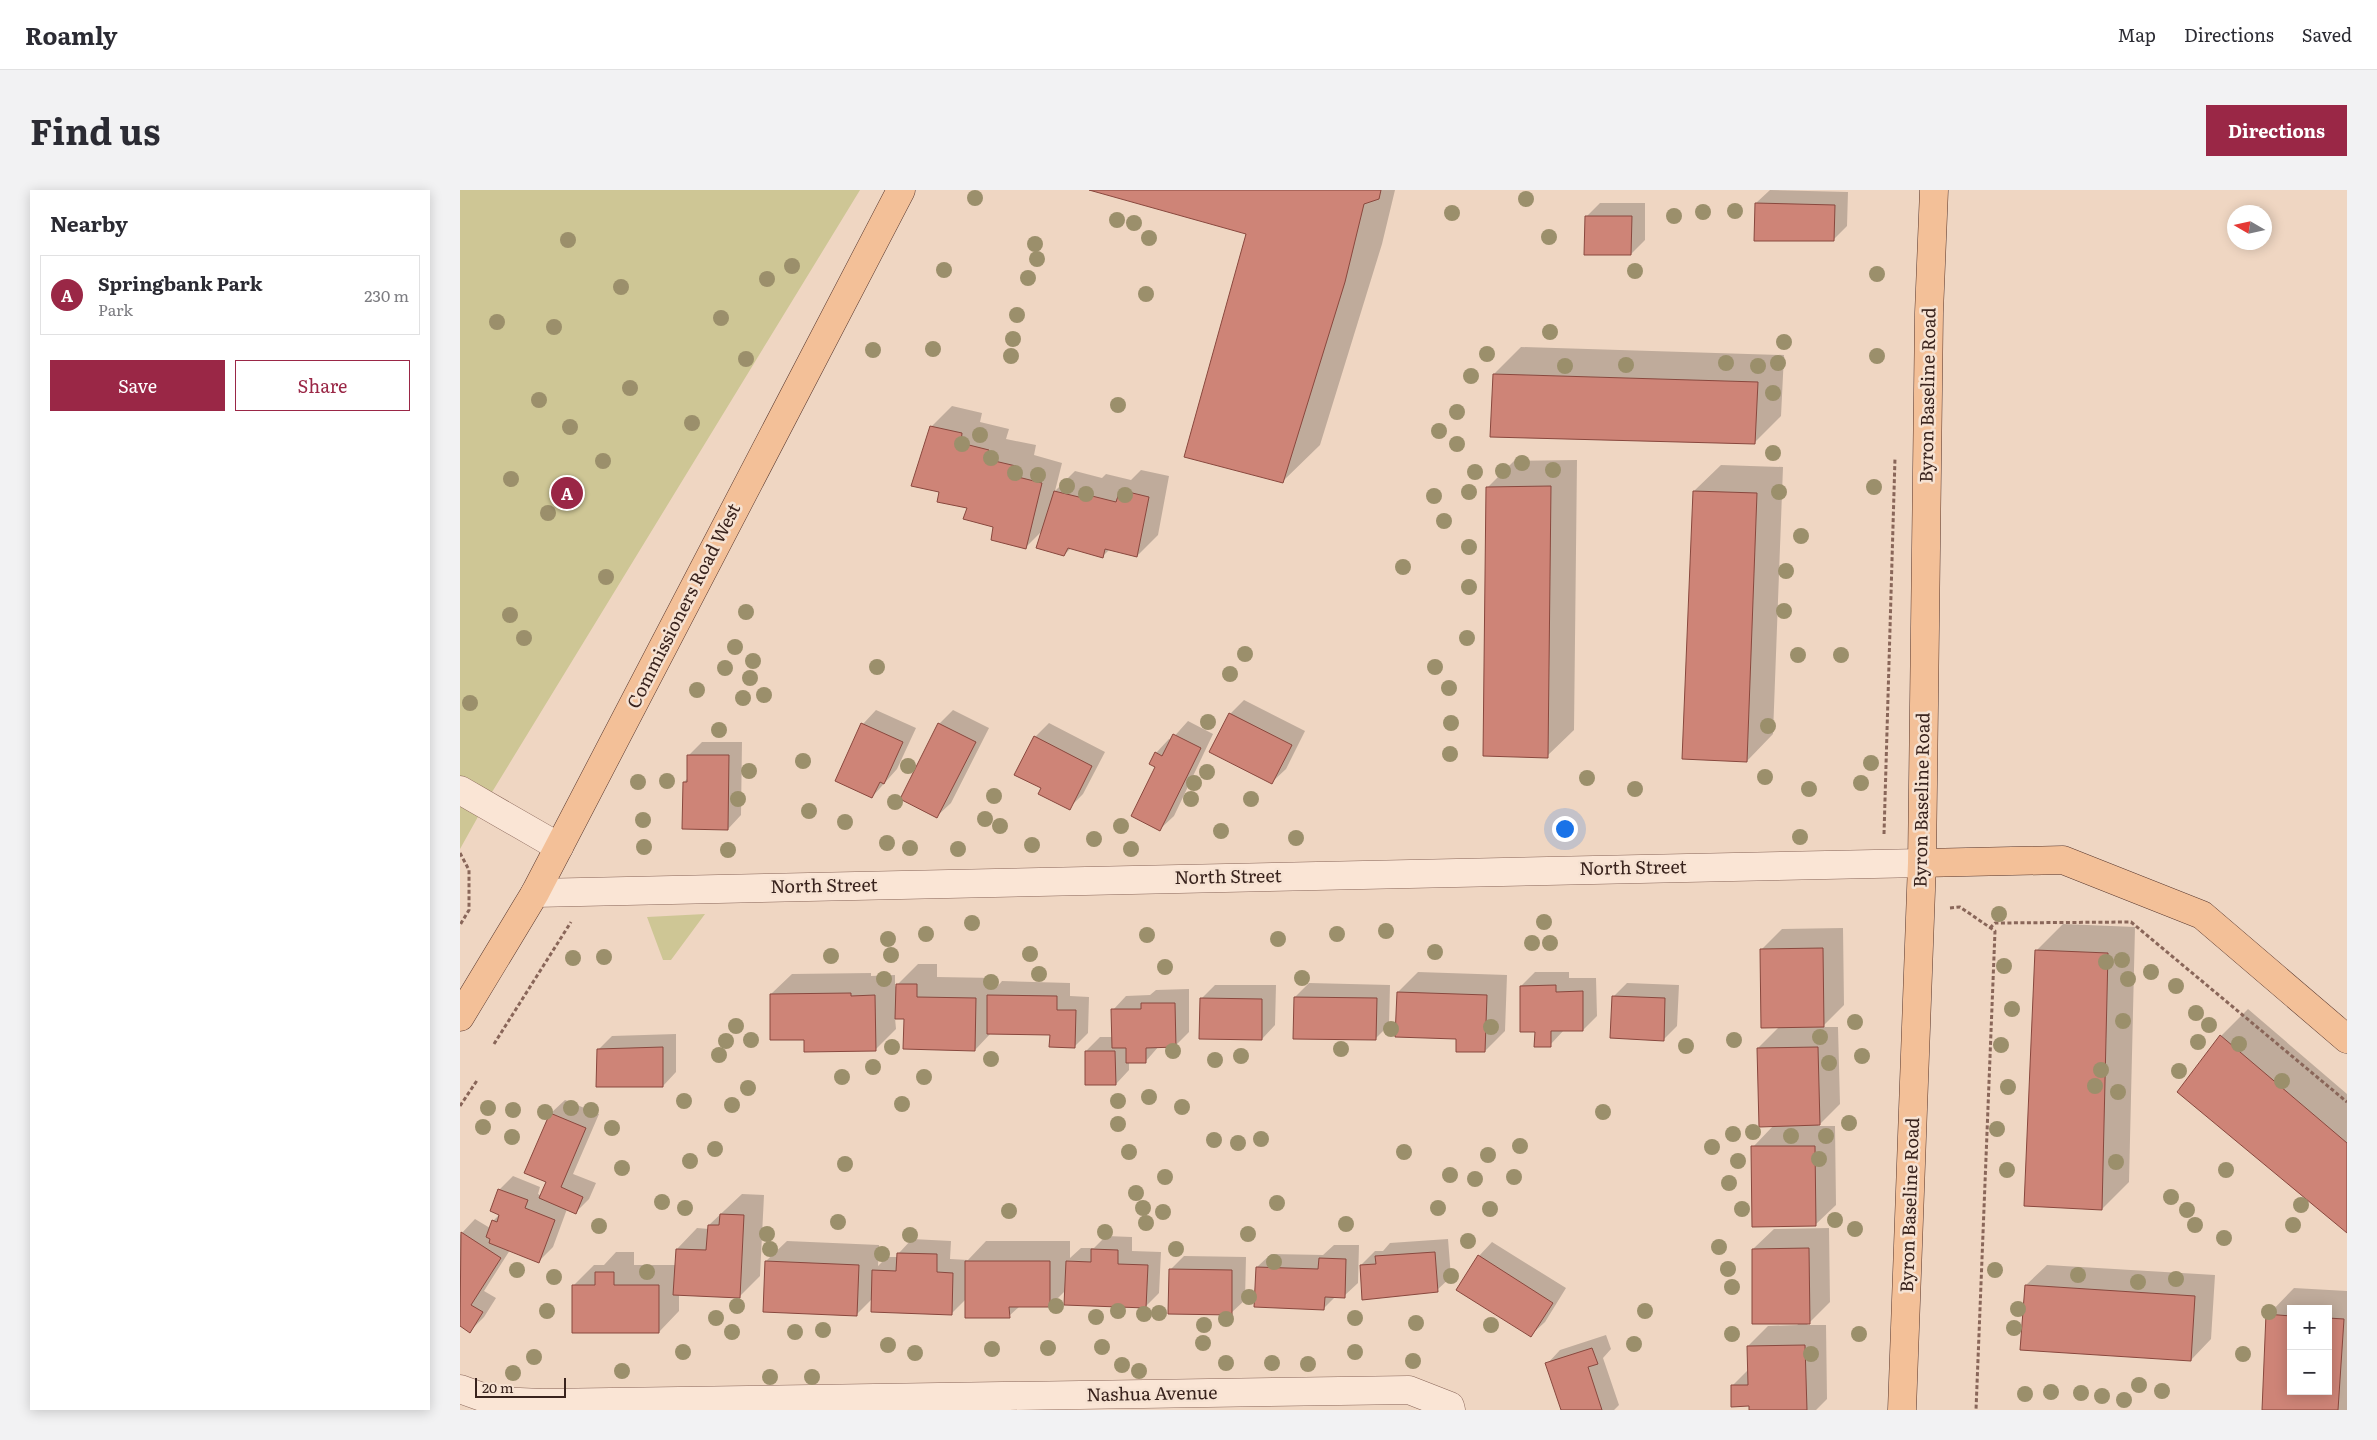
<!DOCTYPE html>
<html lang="en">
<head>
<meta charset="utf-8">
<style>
	:root { --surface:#fff; --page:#f2f2f3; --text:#2b2b33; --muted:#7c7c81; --line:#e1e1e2; --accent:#9a2746 }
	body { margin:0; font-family:Literata,serif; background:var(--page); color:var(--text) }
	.controls { position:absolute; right:15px; bottom:15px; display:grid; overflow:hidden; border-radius:0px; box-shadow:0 2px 12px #0003 }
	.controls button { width:45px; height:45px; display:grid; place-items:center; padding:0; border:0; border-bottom:1px solid var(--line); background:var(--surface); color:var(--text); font:25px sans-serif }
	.compass { position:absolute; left:1767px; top:15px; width:45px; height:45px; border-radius:50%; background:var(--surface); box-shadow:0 2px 12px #0003; rotate:279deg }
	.scale { position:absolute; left:15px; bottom:12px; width:91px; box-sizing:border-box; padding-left:5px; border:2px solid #39231d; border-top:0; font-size:14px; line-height:18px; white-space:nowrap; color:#39231d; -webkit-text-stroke:4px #f6e2d2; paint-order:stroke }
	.you { position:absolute; left:1104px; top:638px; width:18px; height:18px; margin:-12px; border:4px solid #fff; border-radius:50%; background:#1a73e8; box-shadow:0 0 0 8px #1a73e833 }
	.badge { display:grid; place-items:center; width:32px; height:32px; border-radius:50%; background:var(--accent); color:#fff; font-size:16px; font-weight:700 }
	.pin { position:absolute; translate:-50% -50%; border:2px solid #fff; box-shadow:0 1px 5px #0006 }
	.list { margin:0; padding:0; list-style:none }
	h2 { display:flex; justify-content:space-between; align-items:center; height:65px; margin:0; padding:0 20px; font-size:21px }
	h2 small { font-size:16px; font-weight:400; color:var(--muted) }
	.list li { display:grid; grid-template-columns:32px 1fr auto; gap:15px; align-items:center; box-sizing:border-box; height:80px; margin:0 10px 10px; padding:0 10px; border:1px solid var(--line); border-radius:0px }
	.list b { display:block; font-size:19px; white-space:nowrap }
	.list p { margin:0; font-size:16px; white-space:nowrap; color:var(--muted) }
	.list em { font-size:16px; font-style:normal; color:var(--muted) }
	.actions { display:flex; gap:10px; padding:15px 20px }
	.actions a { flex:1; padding:11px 0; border:1px solid var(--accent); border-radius:0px; text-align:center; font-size:18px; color:var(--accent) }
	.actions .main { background:var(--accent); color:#fff }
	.map { position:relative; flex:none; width:1887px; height:1220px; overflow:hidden; border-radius:0px }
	header { display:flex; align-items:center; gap:30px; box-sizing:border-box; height:70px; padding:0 25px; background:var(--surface); border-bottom:1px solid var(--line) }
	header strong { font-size:24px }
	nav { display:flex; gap:28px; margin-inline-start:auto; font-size:18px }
	.intro { display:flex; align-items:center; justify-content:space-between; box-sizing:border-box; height:120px; padding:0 30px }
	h1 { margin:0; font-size:35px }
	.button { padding:12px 22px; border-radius:0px; background:var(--accent); color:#fff; font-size:18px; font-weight:700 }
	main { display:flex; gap:30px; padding:0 30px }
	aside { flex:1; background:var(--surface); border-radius:0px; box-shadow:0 2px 12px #0003 }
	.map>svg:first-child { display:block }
	.green { fill:#cec695 }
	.shadow { fill:#0003; fill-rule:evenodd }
	.building { fill:#ce8477; stroke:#89483e }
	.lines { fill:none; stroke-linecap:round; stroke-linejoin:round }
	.minor-casing { stroke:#896659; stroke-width:29 }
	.major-casing { stroke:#57362d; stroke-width:29 }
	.path { stroke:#896659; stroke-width:3; stroke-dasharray:4 2.5; stroke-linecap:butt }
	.minor { stroke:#fae5d5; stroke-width:28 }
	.major { stroke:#f3c098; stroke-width:28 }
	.tree { fill:#9b8f6b }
	.labels { text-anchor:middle; stroke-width:5; stroke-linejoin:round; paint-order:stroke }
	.street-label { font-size:18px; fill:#39231d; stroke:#f6e2d2 }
</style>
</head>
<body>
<header>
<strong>Roamly</strong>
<nav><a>Map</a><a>Directions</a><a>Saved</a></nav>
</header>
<div class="intro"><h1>Find us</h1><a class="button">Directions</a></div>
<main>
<aside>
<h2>Nearby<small></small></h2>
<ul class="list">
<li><span class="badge">A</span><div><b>Springbank Park</b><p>Park</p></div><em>230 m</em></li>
</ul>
<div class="actions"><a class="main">Save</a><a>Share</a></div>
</aside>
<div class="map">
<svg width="1887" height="1220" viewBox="0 0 1887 1220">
	<rect width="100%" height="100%" fill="#efd6c2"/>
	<path class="green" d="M 0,0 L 400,0 L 29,607 L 0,659 Z
		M 245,724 L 211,770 L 203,770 L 187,727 Z"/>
	<path class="shadow" d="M 634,0 L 935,0 L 922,54 L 860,255 L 822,292 L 788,43 Z
		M 1310,0 L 1388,2 L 1387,36 L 1373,50 L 1296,13 Z
		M 1140,13 L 1185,13 L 1185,50 L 1171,64 L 1126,27 Z
		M 1061,157 L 1324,165 L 1321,226 L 1294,253 L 1034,184 Z
		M 492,216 L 522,223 L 520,232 L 549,239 L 546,249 L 576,255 L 574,265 L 602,273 L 595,301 L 615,281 L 642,288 L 646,284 L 671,290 L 681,280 L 709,286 L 698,345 L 677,366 L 650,359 L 642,367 L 611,358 L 604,365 L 583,340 L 565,358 L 508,318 L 480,301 L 471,237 Z
		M 1117,270 L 1114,540 L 1087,566 L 1028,297 L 1054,271 Z
		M 1261,275 L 1323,277 L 1313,544 L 1287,571 L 1234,301 Z
		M 784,510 L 845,541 L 826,579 L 812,592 L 770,524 Z
		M 416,520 L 456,538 L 437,579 L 412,607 L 403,534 Z
		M 493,520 L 529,538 L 491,613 L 477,626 L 441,608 L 479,534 Z
		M 728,531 L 753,544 L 714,626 L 700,639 L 696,563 L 709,549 L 711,550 Z
		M 589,533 L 645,562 L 623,604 L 609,618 L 575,547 Z
		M 242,552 L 282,552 L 281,625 L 268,639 L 224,592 L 228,588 L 229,565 Z
		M 1603,734 L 1675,737 L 1669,992 L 1642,1019 L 1576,761 Z
		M 1383,738 L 1384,815 L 1362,837 L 1378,837 L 1380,914 L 1358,936 L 1375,936 L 1376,1015 L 1355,1035 L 1293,957 L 1314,935 L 1298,858 L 1320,836 L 1302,759 L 1322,739 Z
		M 458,774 L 477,774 L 477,787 L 536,788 L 536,798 L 542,791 L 610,793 L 610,806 L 629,807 L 628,843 L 614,857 L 591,844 L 531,843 L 515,860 L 445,828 L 435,828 L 436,839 L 415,860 L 345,849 L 311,804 L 332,784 L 411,783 L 411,786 L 435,785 L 435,797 Z
		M 958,782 L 1047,785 L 1045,841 L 1025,861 L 998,848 L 938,802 Z
		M 1075,782 L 1109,782 L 1109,788 L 1136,788 L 1137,826 L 1123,840 L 1104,840 L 1090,855 L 1061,796 Z
		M 849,793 L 930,795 L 929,835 L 915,849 L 835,807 Z
		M 1167,793 L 1219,795 L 1217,836 L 1203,850 L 1153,807 Z
		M 755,795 L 816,795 L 815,835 L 802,849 L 741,809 Z
		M 729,799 L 729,842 L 715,856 L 699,856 L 686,871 L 669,872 L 669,880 L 656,894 L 626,861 L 640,847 L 653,847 L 653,820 L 666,806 L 690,805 L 696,800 Z
		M 1788,819 L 1887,904 L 1887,1042 L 1718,902 L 1761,846 Z
		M 216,844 L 216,882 L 203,896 L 138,860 L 152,846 Z
		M 105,910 L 139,924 L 113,984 L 136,993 L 129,1009 L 116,1022 L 107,1019 L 93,1057 L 79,1071 L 50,1060 L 24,1101 L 36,1108 L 24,1127 L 10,1141 L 0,1135 L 0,1045 L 15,1029 L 30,1038 L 33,1031 L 40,1024 L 39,1000 L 53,986 L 80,997 L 78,1004 L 82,1006 L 88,991 L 66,982 L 91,923 Z
		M 282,1004 L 304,1005 L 300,1086 L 280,1106 L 219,1104 L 219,1121 L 199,1142 L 113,1096 L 134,1075 L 144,1075 L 156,1062 L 174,1062 L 174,1075 L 216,1075 L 217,1059 L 237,1038 L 249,1039 L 249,1035 Z
		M 1369,1038 L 1370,1112 L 1347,1135 L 1366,1135 L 1367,1209 L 1356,1220 L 1290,1220 L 1290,1215 L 1272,1196 L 1288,1180 L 1288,1156 L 1308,1136 L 1338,1135 L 1293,1059 L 1314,1039 Z
		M 646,1046 L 672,1047 L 672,1061 L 701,1062 L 699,1103 L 685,1117 L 606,1100 L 590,1116 L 560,1116 L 549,1126 L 506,1109 L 491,1124 L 413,1108 L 396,1125 L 306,1071 L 327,1051 L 419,1055 L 418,1076 L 427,1067 L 438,1067 L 439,1063 L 452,1049 L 491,1051 L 490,1069 L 508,1070 L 526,1051 L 610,1051 L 610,1068 L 621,1058 L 634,1058 Z
		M 988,1049 L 991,1087 L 977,1100 L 901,1075 L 915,1061 L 923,1061 L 930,1053 Z
		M 1032,1052 L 1106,1098 L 1085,1132 L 1071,1145 L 1019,1066 Z
		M 874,1055 L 899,1055 L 898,1093 L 884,1106 L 876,1106 L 864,1118 L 797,1077 L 811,1064 L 863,1065 Z
		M 724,1066 L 786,1067 L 785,1110 L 771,1123 L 710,1080 Z
		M 1587,1075 L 1755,1085 L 1751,1149 L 1731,1170 L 1566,1095 Z
		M 1834,1098 L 1887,1101 L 1887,1220 L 1804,1220 L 1808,1125 ZM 1831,1119 L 1868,1119 L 1868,1201 L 1831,1201 Z
		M 1146,1145 L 1151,1159 L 1143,1168 L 1159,1215 L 1154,1220 L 1102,1220 L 1087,1174 L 1100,1160 Z"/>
	<path class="building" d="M 629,0 L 921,0 L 919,9 L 904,14 L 885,92 L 823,293 L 724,267 L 786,44 Z
		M 1295,13 L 1375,15 L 1374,51 L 1294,51 Z
		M 1125,26 L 1172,26 L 1171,65 L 1124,65 Z
		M 1033,184 L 1298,192 L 1295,254 L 1030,247 Z
		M 470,236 L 502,243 L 501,253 L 529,260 L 526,269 L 556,276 L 554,286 L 582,293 L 566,359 L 531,350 L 533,337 L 503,329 L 507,318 L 477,312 L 479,302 L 451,296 Z
		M 1091,296 L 1088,568 L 1023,566 L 1026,297 Z
		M 660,300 L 689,307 L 677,367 L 645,359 L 643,368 L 608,358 L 604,366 L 576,358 L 594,301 L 623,308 L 624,304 L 656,312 Z
		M 1233,301 L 1297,303 L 1287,572 L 1222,569 Z
		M 769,523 L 832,555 L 812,594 L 749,562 Z
		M 401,533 L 443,552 L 424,594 L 420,592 L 412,608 L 375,591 Z
		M 478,533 L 516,552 L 477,628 L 440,609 Z
		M 713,544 L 741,558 L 700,641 L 671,626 L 695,577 L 689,574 L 695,562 L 702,566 Z
		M 574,546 L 632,576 L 610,620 L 578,604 L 581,598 L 554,585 Z
		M 227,565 L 269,565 L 268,640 L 222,639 L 223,592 L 227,592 Z
		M 1363,758 L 1364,837 L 1301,838 L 1300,759 Z
		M 1575,760 L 1648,763 L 1642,1020 L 1564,1016 Z
		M 436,794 L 457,794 L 457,807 L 516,808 L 515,861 L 443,859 L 444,829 L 435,829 Z
		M 1096,795 L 1096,802 L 1123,801 L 1123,841 L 1091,841 L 1091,857 L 1074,857 L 1075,842 L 1060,842 L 1060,796 Z
		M 937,802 L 1027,805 L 1025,862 L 996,862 L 996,849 L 935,847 Z
		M 391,803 L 391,806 L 415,805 L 416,861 L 344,862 L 344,850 L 310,850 L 310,804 Z
		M 527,805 L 597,806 L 597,820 L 616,820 L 615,858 L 589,857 L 590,845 L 527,844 Z
		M 1152,806 L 1205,808 L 1204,851 L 1150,848 Z
		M 834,807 L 917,808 L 916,850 L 833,849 Z
		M 740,808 L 802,809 L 802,850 L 739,849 Z
		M 681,813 L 715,813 L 716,857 L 686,858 L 686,873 L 666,873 L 666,858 L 652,858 L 651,819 L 681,819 Z
		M 1760,845 L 1887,953 L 1887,1043 L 1717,902 Z
		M 203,857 L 203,897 L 136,897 L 137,859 Z
		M 1358,857 L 1360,935 L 1299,937 L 1297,858 Z
		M 625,861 L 655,861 L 656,895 L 625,895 Z
		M 90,923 L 126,938 L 101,997 L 123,1007 L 116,1024 L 79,1008 L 86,992 L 64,983 Z
		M 1291,956 L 1355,956 L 1356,1036 L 1292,1037 Z
		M 38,999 L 68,1010 L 65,1018 L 95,1030 L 79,1073 L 29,1053 L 30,1049 L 26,1047 L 32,1030 L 37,1032 L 39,1025 L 30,1021 Z
		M 260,1024 L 284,1025 L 280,1108 L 213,1105 L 216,1059 L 246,1060 L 248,1035 L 259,1035 Z
		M 1,1042 L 41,1068 L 11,1115 L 23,1122 L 10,1143 L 0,1136 Z
		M 1349,1058 L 1350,1134 L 1292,1134 L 1292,1059 Z
		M 631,1059 L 658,1060 L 658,1074 L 688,1075 L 686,1118 L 604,1115 L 606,1071 L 631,1072 Z
		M 975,1062 L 978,1102 L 902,1110 L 900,1075 L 916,1074 L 915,1066 Z
		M 437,1063 L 477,1064 L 477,1082 L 493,1083 L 492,1125 L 411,1122 L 412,1080 L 436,1081 Z
		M 1018,1065 L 1093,1113 L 1071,1147 L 996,1100 Z
		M 859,1068 L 886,1069 L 885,1108 L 865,1107 L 864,1120 L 794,1117 L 796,1077 L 858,1079 Z
		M 305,1071 L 399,1075 L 397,1126 L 303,1122 Z
		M 505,1071 L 590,1071 L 590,1117 L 549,1117 L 550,1128 L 505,1128 Z
		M 709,1079 L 772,1080 L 772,1125 L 708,1124 Z
		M 135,1082 L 154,1082 L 154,1095 L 199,1095 L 199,1143 L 112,1143 L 112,1095 L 135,1095 Z
		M 1565,1095 L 1735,1106 L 1731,1171 L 1560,1160 Z
		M 1806,1124 L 1831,1126 L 1831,1201 L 1868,1201 L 1868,1128 L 1884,1129 L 1878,1220 L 1802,1220 Z
		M 1345,1155 L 1347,1220 L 1289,1220 L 1289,1216 L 1271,1217 L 1271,1195 L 1288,1195 L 1287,1156 Z
		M 1132,1158 L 1138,1174 L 1128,1177 L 1142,1220 L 1101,1220 L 1085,1173 Z"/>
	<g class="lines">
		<g class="minor-casing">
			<path id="minor" d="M 0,600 L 99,657
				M 75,703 L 1462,673
				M 0,1199 L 33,1211 L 83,1213 L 949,1200 L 990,1216 L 991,1220"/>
		</g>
		<g class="major-casing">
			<path id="major" d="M 1462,673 L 1603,670 L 1742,725 L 1887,849
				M 0,827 L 75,703 L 441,0
				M 1442,1220 L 1462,673 L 1469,123 L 1474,0"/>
		</g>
		<path class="path" d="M 1424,644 L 1435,268
			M 0,663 L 9,680 L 9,720 L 0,735
			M 1490,718 L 1500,717 L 1535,741 L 1516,1220
			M 1530,738 L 1535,733 L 1671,732 L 1887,912
			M 34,854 L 111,732
			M 0,916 L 18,889"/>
		<use href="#minor" class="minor"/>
		<use href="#major" class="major"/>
	</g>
	<g class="tree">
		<circle cx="515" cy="8" r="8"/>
		<circle cx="1066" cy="9" r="8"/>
		<circle cx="1275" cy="21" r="8"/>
		<circle cx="1243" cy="22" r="8"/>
		<circle cx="992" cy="23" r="8"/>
		<circle cx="1214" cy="26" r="8"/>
		<circle cx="657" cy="30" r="8"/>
		<circle cx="674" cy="33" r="8"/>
		<circle cx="1089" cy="47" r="8"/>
		<circle cx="689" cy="48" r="8"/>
		<circle cx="108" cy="50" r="8"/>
		<circle cx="575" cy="54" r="8"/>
		<circle cx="577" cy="69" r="8"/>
		<circle cx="332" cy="76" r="8"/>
		<circle cx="484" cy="80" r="8"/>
		<circle cx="1175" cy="81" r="8"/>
		<circle cx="1417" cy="84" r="8"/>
		<circle cx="568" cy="88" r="8"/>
		<circle cx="307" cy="89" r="8"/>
		<circle cx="161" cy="97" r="8"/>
		<circle cx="686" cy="104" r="8"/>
		<circle cx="557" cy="125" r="8"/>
		<circle cx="261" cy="128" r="8"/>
		<circle cx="37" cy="132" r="8"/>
		<circle cx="94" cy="137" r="8"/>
		<circle cx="1090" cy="142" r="8"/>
		<circle cx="553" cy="149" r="8"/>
		<circle cx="1324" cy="152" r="8"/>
		<circle cx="473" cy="159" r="8"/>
		<circle cx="413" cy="160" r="8"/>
		<circle cx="1027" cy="164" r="8"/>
		<circle cx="551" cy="166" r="8"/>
		<circle cx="1417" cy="166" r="8"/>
		<circle cx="286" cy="169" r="8"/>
		<circle cx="1266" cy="173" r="8"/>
		<circle cx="1318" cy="173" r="8"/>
		<circle cx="1166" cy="175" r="8"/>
		<circle cx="1105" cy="176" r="8"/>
		<circle cx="1298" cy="176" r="8"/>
		<circle cx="1011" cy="186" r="8"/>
		<circle cx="170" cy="198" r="8"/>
		<circle cx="1313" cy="203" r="8"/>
		<circle cx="79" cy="210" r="8"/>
		<circle cx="658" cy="215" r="8"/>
		<circle cx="997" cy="222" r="8"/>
		<circle cx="232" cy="233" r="8"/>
		<circle cx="110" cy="237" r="8"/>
		<circle cx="979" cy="241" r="8"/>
		<circle cx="520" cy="245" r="8"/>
		<circle cx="502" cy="254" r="8"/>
		<circle cx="997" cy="254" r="8"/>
		<circle cx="1313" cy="263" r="8"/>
		<circle cx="531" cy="268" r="8"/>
		<circle cx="143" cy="271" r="8"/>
		<circle cx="1062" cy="273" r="8"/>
		<circle cx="1093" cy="280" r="8"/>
		<circle cx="1043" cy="281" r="8"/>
		<circle cx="1015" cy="282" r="8"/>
		<circle cx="555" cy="283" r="8"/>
		<circle cx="578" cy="285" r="8"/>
		<circle cx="51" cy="289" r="8"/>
		<circle cx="607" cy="296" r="8"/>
		<circle cx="1414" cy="297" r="8"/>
		<circle cx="1009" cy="302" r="8"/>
		<circle cx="1319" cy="302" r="8"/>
		<circle cx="626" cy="304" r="8"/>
		<circle cx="665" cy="305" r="8"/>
		<circle cx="974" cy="306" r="8"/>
		<circle cx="88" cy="323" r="8"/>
		<circle cx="984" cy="331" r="8"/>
		<circle cx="1341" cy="346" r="8"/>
		<circle cx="1009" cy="357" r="8"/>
		<circle cx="943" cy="377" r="8"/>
		<circle cx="1326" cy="381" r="8"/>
		<circle cx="146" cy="387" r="8"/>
		<circle cx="1009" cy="397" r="8"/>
		<circle cx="1324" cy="421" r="8"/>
		<circle cx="286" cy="422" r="8"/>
		<circle cx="50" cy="425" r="8"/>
		<circle cx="64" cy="448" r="8"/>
		<circle cx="1007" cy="448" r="8"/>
		<circle cx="275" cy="457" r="8"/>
		<circle cx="785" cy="464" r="8"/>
		<circle cx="1338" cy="465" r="8"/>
		<circle cx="1381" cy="465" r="8"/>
		<circle cx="293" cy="471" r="8"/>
		<circle cx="417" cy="477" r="8"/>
		<circle cx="975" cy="477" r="8"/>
		<circle cx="265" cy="478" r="8"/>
		<circle cx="770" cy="484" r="8"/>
		<circle cx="290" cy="488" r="8"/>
		<circle cx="989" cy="498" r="8"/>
		<circle cx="237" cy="500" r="8"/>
		<circle cx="304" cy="505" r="8"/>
		<circle cx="283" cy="508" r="8"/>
		<circle cx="10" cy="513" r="8"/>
		<circle cx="748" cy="532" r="8"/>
		<circle cx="991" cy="533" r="8"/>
		<circle cx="1308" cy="536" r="8"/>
		<circle cx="259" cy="540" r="8"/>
		<circle cx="990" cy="564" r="8"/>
		<circle cx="343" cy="571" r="8"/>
		<circle cx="1411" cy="573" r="8"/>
		<circle cx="448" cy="576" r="8"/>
		<circle cx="289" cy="581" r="8"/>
		<circle cx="747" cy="582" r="8"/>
		<circle cx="1305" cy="587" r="8"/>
		<circle cx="1127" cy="588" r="8"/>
		<circle cx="207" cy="591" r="8"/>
		<circle cx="178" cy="592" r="8"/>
		<circle cx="734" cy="593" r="8"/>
		<circle cx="1401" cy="593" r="8"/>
		<circle cx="1175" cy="599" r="8"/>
		<circle cx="1349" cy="599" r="8"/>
		<circle cx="534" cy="606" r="8"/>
		<circle cx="278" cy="609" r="8"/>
		<circle cx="731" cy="609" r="8"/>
		<circle cx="791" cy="609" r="8"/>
		<circle cx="435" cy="612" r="8"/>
		<circle cx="349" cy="621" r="8"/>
		<circle cx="525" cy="629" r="8"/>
		<circle cx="183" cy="630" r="8"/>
		<circle cx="385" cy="632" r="8"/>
		<circle cx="540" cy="636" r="8"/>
		<circle cx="661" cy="636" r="8"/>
		<circle cx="761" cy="641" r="8"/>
		<circle cx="1340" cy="647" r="8"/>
		<circle cx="836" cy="648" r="8"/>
		<circle cx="634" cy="649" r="8"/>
		<circle cx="427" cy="653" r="8"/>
		<circle cx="572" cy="655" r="8"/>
		<circle cx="184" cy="657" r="8"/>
		<circle cx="450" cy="658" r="8"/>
		<circle cx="498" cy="659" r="8"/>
		<circle cx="671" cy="659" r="8"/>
		<circle cx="268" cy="660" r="8"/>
		<circle cx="1539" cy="724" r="8"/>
		<circle cx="1084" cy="732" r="8"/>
		<circle cx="512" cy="733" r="8"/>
		<circle cx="926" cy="741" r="8"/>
		<circle cx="466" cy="744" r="8"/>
		<circle cx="877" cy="744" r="8"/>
		<circle cx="687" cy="745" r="8"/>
		<circle cx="428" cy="749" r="8"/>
		<circle cx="818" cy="749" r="8"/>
		<circle cx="1072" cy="753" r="8"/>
		<circle cx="1090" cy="753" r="8"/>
		<circle cx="975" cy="762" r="8"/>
		<circle cx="570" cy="764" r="8"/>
		<circle cx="431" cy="765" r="8"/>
		<circle cx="371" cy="766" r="8"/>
		<circle cx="144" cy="767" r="8"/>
		<circle cx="113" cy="768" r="8"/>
		<circle cx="1662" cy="770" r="8"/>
		<circle cx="1646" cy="772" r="8"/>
		<circle cx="1544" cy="776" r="8"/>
		<circle cx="705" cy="777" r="8"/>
		<circle cx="1691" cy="782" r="8"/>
		<circle cx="579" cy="784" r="8"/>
		<circle cx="842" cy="788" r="8"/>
		<circle cx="424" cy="789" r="8"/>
		<circle cx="1668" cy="789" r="8"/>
		<circle cx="531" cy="792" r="8"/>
		<circle cx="1716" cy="796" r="8"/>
		<circle cx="1552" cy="819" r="8"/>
		<circle cx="1736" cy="823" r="8"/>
		<circle cx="1663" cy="831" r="8"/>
		<circle cx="1395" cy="832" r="8"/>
		<circle cx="1749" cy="835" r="8"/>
		<circle cx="276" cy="836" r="8"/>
		<circle cx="1031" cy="837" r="8"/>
		<circle cx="931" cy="839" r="8"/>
		<circle cx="1360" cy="847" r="8"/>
		<circle cx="291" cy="850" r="8"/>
		<circle cx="1274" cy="850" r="8"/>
		<circle cx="266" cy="851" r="8"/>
		<circle cx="1738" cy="852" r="8"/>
		<circle cx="1779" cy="854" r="8"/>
		<circle cx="1541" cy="855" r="8"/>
		<circle cx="1226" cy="856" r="8"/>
		<circle cx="432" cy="857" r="8"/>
		<circle cx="881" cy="859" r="8"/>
		<circle cx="713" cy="861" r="8"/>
		<circle cx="259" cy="865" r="8"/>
		<circle cx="781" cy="866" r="8"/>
		<circle cx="1402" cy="866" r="8"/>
		<circle cx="531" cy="869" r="8"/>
		<circle cx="755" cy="870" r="8"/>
		<circle cx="1369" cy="873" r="8"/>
		<circle cx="413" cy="877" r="8"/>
		<circle cx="1641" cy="880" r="8"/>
		<circle cx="1719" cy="881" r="8"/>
		<circle cx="382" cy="887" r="8"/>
		<circle cx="464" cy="887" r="8"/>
		<circle cx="1822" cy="891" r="8"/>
		<circle cx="1635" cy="896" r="8"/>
		<circle cx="1548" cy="897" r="8"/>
		<circle cx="288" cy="898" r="8"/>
		<circle cx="1658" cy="902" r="8"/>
		<circle cx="689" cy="907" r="8"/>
		<circle cx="224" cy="911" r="8"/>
		<circle cx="658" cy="911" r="8"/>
		<circle cx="442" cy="914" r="8"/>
		<circle cx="272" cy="915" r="8"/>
		<circle cx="722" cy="917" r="8"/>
		<circle cx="28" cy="918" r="8"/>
		<circle cx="111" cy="918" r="8"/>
		<circle cx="53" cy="920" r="8"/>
		<circle cx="131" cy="920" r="8"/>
		<circle cx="85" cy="922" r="8"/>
		<circle cx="1143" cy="922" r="8"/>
		<circle cx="1389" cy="933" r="8"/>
		<circle cx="658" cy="934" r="8"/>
		<circle cx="23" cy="937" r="8"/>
		<circle cx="152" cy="938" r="8"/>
		<circle cx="1537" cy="939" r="8"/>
		<circle cx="1293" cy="942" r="8"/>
		<circle cx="1273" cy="944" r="8"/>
		<circle cx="1331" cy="946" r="8"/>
		<circle cx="1366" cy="946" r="8"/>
		<circle cx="52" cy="947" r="8"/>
		<circle cx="801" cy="949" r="8"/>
		<circle cx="754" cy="950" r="8"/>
		<circle cx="778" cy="953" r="8"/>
		<circle cx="1060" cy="956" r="8"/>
		<circle cx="1252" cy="957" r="8"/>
		<circle cx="255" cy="959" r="8"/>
		<circle cx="669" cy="962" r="8"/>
		<circle cx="944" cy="962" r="8"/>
		<circle cx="1028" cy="965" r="8"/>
		<circle cx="1359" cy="969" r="8"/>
		<circle cx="230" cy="971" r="8"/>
		<circle cx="1278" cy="971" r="8"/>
		<circle cx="1656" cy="972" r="8"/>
		<circle cx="385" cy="974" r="8"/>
		<circle cx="162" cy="978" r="8"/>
		<circle cx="1547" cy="980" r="8"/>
		<circle cx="1766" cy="980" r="8"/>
		<circle cx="990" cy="985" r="8"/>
		<circle cx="705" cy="987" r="8"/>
		<circle cx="1054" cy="987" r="8"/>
		<circle cx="1015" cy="989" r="8"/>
		<circle cx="1269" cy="993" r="8"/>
		<circle cx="676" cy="1003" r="8"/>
		<circle cx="1711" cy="1007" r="8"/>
		<circle cx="202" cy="1012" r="8"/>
		<circle cx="817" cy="1013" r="8"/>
		<circle cx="1841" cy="1015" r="8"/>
		<circle cx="225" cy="1018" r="8"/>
		<circle cx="683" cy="1018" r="8"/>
		<circle cx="978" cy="1018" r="8"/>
		<circle cx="1030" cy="1019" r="8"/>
		<circle cx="1282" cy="1019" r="8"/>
		<circle cx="1727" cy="1020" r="8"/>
		<circle cx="549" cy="1021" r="8"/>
		<circle cx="703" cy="1022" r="8"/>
		<circle cx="1375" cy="1030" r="8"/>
		<circle cx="378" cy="1032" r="8"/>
		<circle cx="686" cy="1033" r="8"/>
		<circle cx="886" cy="1034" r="8"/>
		<circle cx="1735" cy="1035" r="8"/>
		<circle cx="1833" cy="1035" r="8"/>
		<circle cx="139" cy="1036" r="8"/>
		<circle cx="1395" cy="1039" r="8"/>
		<circle cx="645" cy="1042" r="8"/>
		<circle cx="307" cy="1044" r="8"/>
		<circle cx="788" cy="1044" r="8"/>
		<circle cx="450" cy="1045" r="8"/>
		<circle cx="1764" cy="1048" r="8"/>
		<circle cx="1008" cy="1051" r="8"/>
		<circle cx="1259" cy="1057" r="8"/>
		<circle cx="310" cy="1059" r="8"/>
		<circle cx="716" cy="1059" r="8"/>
		<circle cx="422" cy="1064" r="8"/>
		<circle cx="814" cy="1072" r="8"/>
		<circle cx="1268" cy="1079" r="8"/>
		<circle cx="57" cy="1080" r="8"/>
		<circle cx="1535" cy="1080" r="8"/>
		<circle cx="187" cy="1082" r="8"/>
		<circle cx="1618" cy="1085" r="8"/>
		<circle cx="991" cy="1086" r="8"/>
		<circle cx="94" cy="1087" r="8"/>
		<circle cx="1716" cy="1089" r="8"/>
		<circle cx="1678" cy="1092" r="8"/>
		<circle cx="1272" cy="1097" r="8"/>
		<circle cx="789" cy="1107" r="8"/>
		<circle cx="277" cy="1116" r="8"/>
		<circle cx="596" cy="1116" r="8"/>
		<circle cx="1558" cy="1119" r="8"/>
		<circle cx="87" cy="1121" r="8"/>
		<circle cx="658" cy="1121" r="8"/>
		<circle cx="1185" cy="1121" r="8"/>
		<circle cx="1809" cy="1122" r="8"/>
		<circle cx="699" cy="1123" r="8"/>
		<circle cx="684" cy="1124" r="8"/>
		<circle cx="636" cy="1127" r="8"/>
		<circle cx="256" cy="1128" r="8"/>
		<circle cx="895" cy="1128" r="8"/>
		<circle cx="766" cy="1129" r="8"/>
		<circle cx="956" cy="1133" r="8"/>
		<circle cx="744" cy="1135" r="8"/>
		<circle cx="1031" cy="1135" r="8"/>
		<circle cx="1554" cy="1138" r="8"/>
		<circle cx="363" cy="1140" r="8"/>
		<circle cx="272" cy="1142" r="8"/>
		<circle cx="335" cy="1142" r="8"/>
		<circle cx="1272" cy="1144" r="8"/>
		<circle cx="1399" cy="1144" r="8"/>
		<circle cx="743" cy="1153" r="8"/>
		<circle cx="1174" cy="1154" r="8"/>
		<circle cx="428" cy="1155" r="8"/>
		<circle cx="642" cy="1157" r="8"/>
		<circle cx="588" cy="1158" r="8"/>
		<circle cx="532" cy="1159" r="8"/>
		<circle cx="223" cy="1162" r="8"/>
		<circle cx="895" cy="1162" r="8"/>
		<circle cx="455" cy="1163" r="8"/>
		<circle cx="1351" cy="1164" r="8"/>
		<circle cx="1783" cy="1164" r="8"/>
		<circle cx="74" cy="1167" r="8"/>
		<circle cx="953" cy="1171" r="8"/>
		<circle cx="766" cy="1173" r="8"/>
		<circle cx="812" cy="1173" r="8"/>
		<circle cx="848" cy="1174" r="8"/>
		<circle cx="662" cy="1175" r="8"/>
		<circle cx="162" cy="1181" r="8"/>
		<circle cx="679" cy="1181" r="8"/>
		<circle cx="53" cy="1183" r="8"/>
		<circle cx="310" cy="1187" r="8"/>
		<circle cx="352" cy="1187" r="8"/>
		<circle cx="1679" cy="1195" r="8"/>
		<circle cx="1702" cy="1201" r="8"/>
		<circle cx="1591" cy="1202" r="8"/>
		<circle cx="1621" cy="1203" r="8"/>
		<circle cx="1565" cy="1204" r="8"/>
		<circle cx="1642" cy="1206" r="8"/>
		<circle cx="1664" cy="1210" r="8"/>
	</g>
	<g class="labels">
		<g class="street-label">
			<text transform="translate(1468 205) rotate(-89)" y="6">Byron Baseline Road</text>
			<text transform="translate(224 416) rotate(-63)" y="6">Commissioners Road West</text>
			<text transform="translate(1462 610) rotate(-89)" y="6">Byron Baseline Road</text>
			<text transform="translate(1173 678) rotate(-1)" y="6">North Street</text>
			<text transform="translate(768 687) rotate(-1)" y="6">North Street</text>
			<text transform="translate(364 696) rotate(-1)" y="6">North Street</text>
			<text transform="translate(1450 1015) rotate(-88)" y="6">Byron Baseline Road</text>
			<text transform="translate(692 1204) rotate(-1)" y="6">Nashua Avenue</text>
		</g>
	</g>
</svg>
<div class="controls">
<button>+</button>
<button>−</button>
</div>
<svg class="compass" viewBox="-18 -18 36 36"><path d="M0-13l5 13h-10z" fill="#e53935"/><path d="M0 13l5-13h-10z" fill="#7c7c81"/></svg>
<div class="scale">20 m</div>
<div class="you"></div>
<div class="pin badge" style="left:107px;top:303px">A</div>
</div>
</main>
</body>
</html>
